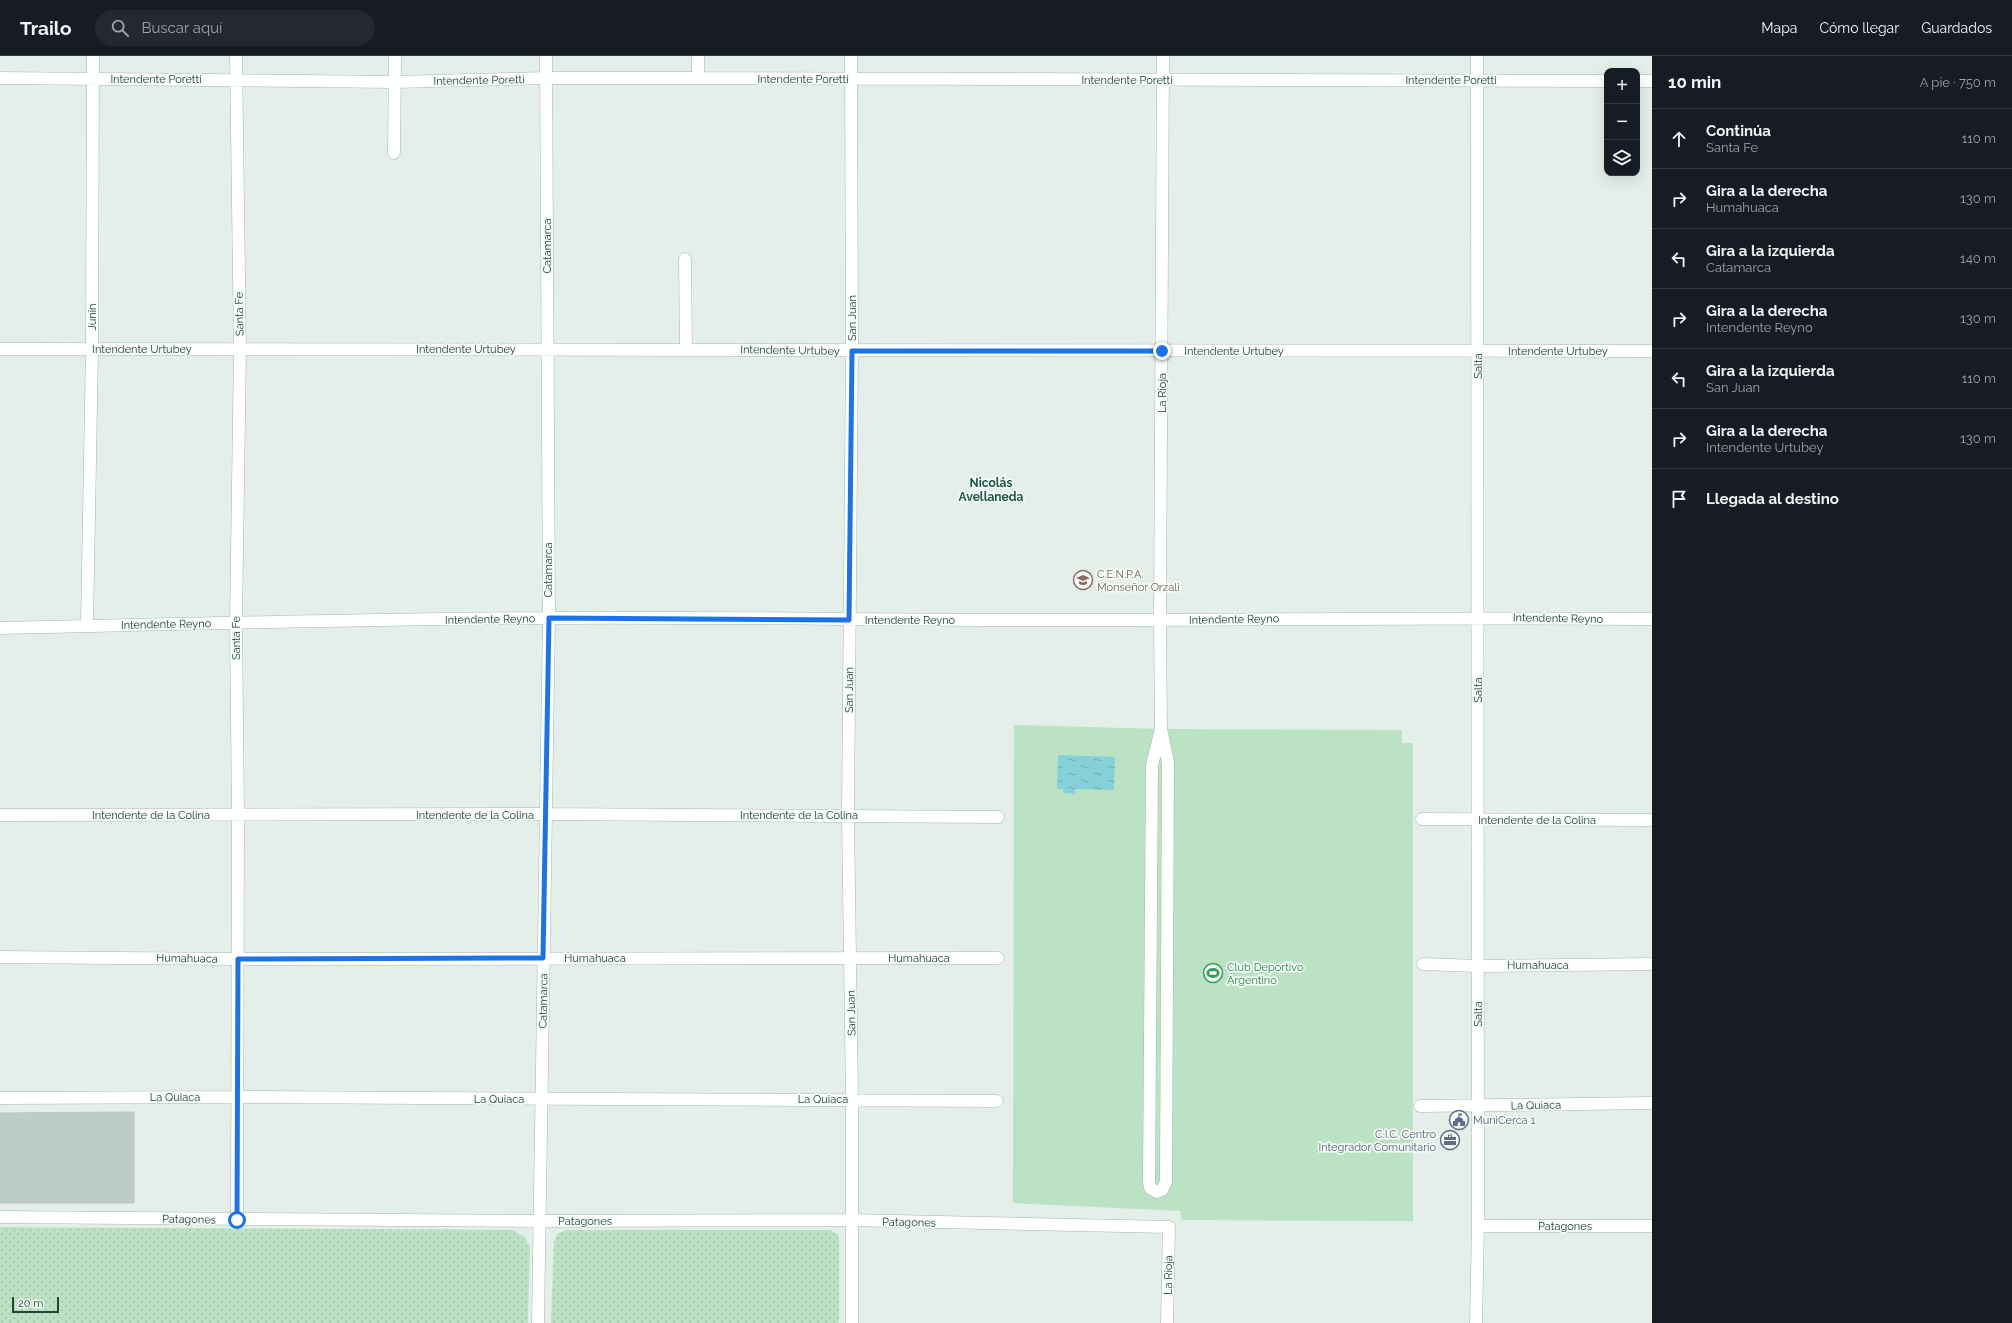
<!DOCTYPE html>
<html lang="es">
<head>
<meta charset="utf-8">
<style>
	:root { --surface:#171b24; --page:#242831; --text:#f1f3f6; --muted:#9ea1a6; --line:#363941 }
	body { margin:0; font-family:Raleway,sans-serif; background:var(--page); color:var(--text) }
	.controls { position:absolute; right:12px; top:12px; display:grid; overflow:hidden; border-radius:8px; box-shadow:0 4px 16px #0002 }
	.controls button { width:36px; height:36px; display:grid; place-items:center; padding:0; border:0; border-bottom:1px solid var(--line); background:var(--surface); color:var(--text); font:20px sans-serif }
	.scale { position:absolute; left:12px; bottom:10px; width:47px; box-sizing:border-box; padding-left:4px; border:2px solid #214338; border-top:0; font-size:11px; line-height:14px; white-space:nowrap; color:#214338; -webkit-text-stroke:3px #f5fbf7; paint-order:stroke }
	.stop { position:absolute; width:12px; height:12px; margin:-9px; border:3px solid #1a73e8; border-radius:50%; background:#fff }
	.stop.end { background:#1a73e8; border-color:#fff; box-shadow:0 1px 4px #0008 }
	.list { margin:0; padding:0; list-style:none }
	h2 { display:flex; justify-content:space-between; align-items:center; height:52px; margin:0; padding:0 16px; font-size:17px }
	h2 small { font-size:13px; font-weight:400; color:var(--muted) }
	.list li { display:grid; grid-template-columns:26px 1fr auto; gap:12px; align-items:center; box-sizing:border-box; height:60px; padding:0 16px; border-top:1px solid var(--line) }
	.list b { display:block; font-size:15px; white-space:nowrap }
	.list p { margin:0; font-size:13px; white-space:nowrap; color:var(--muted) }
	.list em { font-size:13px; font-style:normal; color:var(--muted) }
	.icon { flex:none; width:22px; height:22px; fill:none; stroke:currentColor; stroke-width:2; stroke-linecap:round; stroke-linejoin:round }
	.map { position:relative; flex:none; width:1652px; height:1267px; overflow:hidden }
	header { display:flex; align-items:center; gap:24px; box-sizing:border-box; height:56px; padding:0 20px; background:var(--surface); border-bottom:1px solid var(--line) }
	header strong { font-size:19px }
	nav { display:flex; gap:22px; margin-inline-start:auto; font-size:14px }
	.search { width:280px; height:36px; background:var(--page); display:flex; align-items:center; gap:10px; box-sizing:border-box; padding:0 14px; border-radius:22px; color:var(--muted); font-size:15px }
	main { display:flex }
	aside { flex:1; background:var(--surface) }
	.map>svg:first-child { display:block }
	.grass { fill:url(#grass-dots) }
	.park { fill:#bbe2c3 }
	.water { fill:url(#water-ripples) }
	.building { fill:#bbcdc5; stroke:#b5c9c0 }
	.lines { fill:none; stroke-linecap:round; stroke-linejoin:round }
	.minor-casing { stroke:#a6b8b0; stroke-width:13 }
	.minor { stroke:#fff; stroke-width:12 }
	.route { stroke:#1a73e8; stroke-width:5 }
	.labels { text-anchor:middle; stroke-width:3.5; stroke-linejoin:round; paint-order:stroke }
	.street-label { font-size:11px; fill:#214338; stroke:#f5fbf7 }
	.education-label { font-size:11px; fill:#785e54; stroke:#f5fbf7; text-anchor:start }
	.leisure-label { font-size:11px; fill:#27864d; stroke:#f5fbf7; text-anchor:start }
	.service-label { font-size:11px; fill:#4e5e75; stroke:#f5fbf7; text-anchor:start }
	.neighbourhood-label { font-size:12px; font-weight:bold; fill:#1a5745; stroke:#f5fbf7 }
</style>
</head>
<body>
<header>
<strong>Trailo</strong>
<div class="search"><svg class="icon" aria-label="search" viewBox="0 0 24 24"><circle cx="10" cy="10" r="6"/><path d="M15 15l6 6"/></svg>Buscar aquí</div>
<nav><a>Mapa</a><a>Cómo llegar</a><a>Guardados</a></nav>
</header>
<main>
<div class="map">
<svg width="1652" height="1267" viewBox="0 0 1652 1267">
	<defs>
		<pattern id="grass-dots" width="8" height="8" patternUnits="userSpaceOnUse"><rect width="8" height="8" fill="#bbe2c3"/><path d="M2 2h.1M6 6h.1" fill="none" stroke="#a0c3a8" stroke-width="1.8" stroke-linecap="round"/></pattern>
		<pattern id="water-ripples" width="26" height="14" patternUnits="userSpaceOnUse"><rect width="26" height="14" fill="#86d1d9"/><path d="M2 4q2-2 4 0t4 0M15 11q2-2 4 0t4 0" fill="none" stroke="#6dabb1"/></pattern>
	</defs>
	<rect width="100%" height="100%" fill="#e4efe9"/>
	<path class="grass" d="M 0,1171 L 513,1174 L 525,1181 L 530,1191 L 528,1267 L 0,1267 Z
		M 567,1174 L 830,1174 L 838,1178 L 839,1182 L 839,1267 L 551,1267 L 554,1186 L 558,1177 Z"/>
	<path class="park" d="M 1014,669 L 1161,673 L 1402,674 L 1402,687 L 1413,687 L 1413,1165 L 1182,1164 L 1180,1155 L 1013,1147 Z"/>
	<path class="water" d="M 1058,699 L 1115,701 L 1114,734 L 1075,733 L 1075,738 L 1063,737 L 1063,733 L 1057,733 Z"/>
	<path class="building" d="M 134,1056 L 134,1147 L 0,1147 L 0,1057 Z"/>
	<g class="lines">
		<g class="minor-casing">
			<path id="minor" d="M 236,0 L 240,293 L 236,566 L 238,759 L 237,1163
				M 851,0 L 852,295 L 848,760 L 852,1043 L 852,1267
				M 0,22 L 395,26 L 546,22 L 698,22 L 1607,25
				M 698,22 L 698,0
				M 1637,25 L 1652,25
				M 394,97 L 395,0
				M 685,203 L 686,293
				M 0,293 L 1652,295
				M 87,570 L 92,293 L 93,0
				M 0,572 C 183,568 365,563 548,562 C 719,561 891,564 1063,564 C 1259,564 1455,561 1652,563
				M 1161,673 L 1152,709 L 1149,1126 L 1150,1132 L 1157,1136 L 1162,1134 L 1166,1126 L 1168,707 L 1161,673 L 1160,564 L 1163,0
				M 0,759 L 545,758 L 998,761
				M 1422,763 L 1652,764
				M 0,901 L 238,903 L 998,902
				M 1423,908 L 1478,910 L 1652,908
				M 0,1042 L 237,1041 L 997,1045
				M 1420,1050 L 1652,1047
				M 0,1161 L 540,1165 L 851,1164 L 1169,1171 L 1167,1267
				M 1478,1170 L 1652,1170
				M 538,1267 L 549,562 L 546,0
				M 1476,1267 L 1478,1170 L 1477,0"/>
		</g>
		<use href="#minor" class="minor"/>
	</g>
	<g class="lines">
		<path class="route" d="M 237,1164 L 238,903 L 543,902 L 549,562 L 849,564 L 852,295 L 1162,295"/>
	</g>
	<defs>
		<g id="school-ring" transform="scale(1)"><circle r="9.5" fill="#f5fbf7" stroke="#8d6e63" stroke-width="1.5"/><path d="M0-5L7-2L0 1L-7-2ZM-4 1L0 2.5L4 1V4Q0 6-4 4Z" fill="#8d6e63"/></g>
		<g id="stadium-ring" transform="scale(1)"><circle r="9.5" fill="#f5fbf7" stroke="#2e9e5b" stroke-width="1.5"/><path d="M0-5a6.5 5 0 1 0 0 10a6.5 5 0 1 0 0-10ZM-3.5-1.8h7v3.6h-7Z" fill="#2e9e5b"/></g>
		<g id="civic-ring" transform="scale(1)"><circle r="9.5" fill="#f5fbf7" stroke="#5c6f8a" stroke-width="1.5"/><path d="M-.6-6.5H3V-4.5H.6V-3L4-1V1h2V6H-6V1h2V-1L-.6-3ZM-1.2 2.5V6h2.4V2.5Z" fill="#5c6f8a"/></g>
		<g id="office-ring" transform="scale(1)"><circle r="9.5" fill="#f5fbf7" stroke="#5c6f8a" stroke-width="1.5"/><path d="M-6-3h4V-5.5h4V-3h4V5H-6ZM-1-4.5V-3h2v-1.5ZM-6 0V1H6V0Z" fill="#5c6f8a"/></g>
	</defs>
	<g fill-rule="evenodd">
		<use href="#school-ring" x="1083" y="524"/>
		<use href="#stadium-ring" x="1213" y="917"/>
		<use href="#civic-ring" x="1459" y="1064"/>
		<use href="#office-ring" x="1450" y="1084"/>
	</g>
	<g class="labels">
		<g class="street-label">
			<text x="156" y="27">Intendente Poretti</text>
			<text x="803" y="27">Intendente Poretti</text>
			<text transform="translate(479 24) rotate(-1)" y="4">Intendente Poretti</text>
			<text x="1127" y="28">Intendente Poretti</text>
			<text x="1451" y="28">Intendente Poretti</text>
			<text transform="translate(547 190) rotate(-90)" y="4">Catamarca</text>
			<text transform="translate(239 258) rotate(-91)" y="4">Santa Fe</text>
			<text transform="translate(92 261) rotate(-90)" y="4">Junin</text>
			<text transform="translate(852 262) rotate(-90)" y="4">San Juan</text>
			<text x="142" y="297">Intendente Urtubey</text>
			<text x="466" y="297">Intendente Urtubey</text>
			<text transform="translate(790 294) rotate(1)" y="4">Intendente Urtubey</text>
			<text x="1234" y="299">Intendente Urtubey</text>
			<text x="1558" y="299">Intendente Urtubey</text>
			<text transform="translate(1478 310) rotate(-90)" y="4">Salta</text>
			<text transform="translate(1162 337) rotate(-90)" y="4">La Rioja</text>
			<text transform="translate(548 514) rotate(-90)" y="4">Catamarca</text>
			<text transform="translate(1558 562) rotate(1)" y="4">Intendente Reyno</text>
			<text transform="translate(490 563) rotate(-1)" y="4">Intendente Reyno</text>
			<text transform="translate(1234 563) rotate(-1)" y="4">Intendente Reyno</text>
			<text x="910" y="568">Intendente Reyno</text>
			<text transform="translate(166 568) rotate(-1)" y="4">Intendente Reyno</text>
			<text transform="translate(236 582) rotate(-90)" y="4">Santa Fe</text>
			<text transform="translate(849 634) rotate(-90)" y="4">San Juan</text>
			<text transform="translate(1478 634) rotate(-90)" y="4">Salta</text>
			<text x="151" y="763">Intendente de la Colina</text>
			<text x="475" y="763">Intendente de la Colina</text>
			<text x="799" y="763">Intendente de la Colina</text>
			<text x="1537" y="768">Intendente de la Colina</text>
			<text transform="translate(187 902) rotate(1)" y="4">Humahuaca</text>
			<text x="595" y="906">Humahuaca</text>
			<text x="919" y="906">Humahuaca</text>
			<text x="1538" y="913">Humahuaca</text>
			<text transform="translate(543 945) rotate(-89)" y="4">Catamarca</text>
			<text transform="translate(851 957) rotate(-91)" y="4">San Juan</text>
			<text transform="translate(1478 958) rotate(-90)" y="4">Salta</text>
			<text x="175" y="1045">La Quiaca</text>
			<text x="499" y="1047">La Quiaca</text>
			<text x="823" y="1047">La Quiaca</text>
			<text transform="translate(1536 1049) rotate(-1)" y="4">La Quiaca</text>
			<text transform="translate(189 1163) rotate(1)" y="4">Patagones</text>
			<text x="585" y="1169">Patagones</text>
			<text transform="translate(909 1166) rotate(1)" y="4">Patagones</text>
			<text x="1565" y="1174">Patagones</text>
			<text transform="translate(1168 1219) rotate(-89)" y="4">La Rioja</text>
		</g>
		<g class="education-label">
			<text x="1097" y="522">C.E.N.P.A.<tspan x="1097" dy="13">Monseñor Orzali</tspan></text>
		</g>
		<g class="leisure-label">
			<text x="1227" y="915">Club Deportivo<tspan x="1227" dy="13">Argentino</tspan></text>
		</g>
		<g class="service-label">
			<text x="1473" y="1068">MuniCerca 1</text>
			<text x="1436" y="1082" text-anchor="end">C.I.C. Centro<tspan x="1436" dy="13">Integrador Comunitario</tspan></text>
		</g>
		<g class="neighbourhood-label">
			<text x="991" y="431">Nicolás<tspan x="991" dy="14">Avellaneda</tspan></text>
		</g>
	</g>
</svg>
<div class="controls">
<button>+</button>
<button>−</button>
<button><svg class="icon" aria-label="layers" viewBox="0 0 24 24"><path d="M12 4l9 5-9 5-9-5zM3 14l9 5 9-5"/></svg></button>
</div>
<div class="scale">20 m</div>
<div class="stop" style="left:237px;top:1164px"></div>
<div class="stop end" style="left:1162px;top:295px"></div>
</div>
<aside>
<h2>10 min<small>A pie · 750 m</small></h2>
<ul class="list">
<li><svg class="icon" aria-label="ahead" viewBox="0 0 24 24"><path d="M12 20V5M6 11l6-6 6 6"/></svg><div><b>Continúa</b><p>Santa Fe</p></div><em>110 m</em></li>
<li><svg class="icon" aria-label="right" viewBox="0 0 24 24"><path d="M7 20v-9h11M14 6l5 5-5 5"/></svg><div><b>Gira a la derecha</b><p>Humahuaca</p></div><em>130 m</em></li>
<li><svg class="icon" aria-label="left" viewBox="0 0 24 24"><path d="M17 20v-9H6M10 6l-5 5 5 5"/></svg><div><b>Gira a la izquierda</b><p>Catamarca</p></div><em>140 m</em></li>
<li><svg class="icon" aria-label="right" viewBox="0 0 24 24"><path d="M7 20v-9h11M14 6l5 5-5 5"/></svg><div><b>Gira a la derecha</b><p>Intendente Reyno</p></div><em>130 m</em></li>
<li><svg class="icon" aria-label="left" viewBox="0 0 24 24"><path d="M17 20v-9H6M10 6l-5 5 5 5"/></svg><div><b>Gira a la izquierda</b><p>San Juan</p></div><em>110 m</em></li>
<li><svg class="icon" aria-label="right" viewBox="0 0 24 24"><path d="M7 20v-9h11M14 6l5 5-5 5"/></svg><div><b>Gira a la derecha</b><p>Intendente Urtubey</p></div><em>130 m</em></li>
<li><svg class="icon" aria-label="arrive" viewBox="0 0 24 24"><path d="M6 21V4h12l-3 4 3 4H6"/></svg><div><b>Llegada al destino</b></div></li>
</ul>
</aside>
</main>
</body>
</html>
